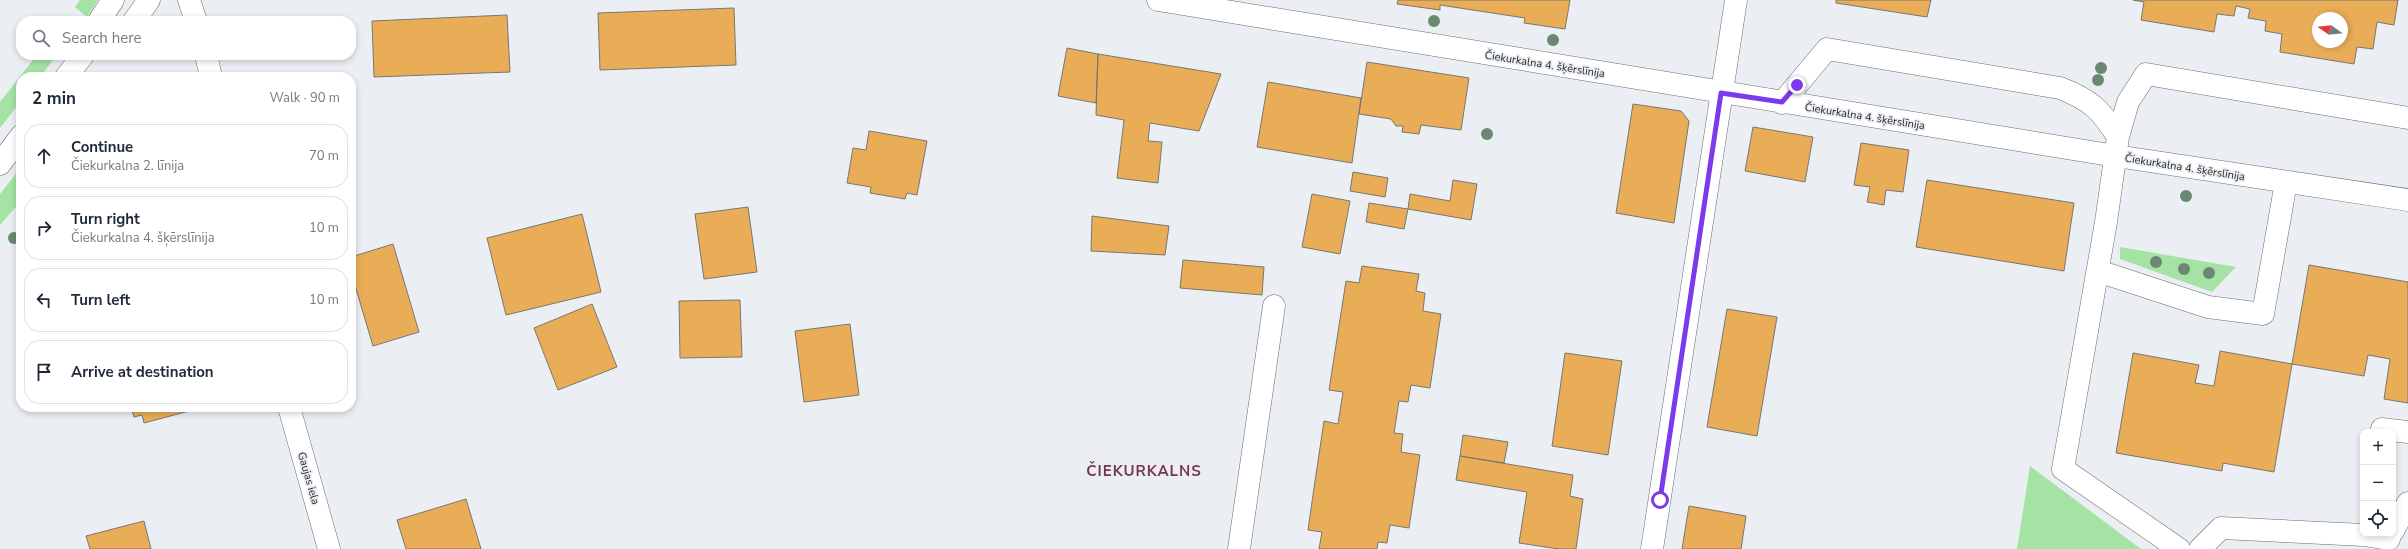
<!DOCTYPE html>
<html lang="en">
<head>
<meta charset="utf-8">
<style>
	:root { --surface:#fff; --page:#f2f2f3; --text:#1f2937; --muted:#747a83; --line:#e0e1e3 }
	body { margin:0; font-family:"Nunito Sans",sans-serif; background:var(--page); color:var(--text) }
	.controls { position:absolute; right:12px; bottom:12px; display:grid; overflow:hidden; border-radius:8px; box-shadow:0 2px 6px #0003 }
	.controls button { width:36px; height:36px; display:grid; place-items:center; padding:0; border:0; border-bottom:1px solid var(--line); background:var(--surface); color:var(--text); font:20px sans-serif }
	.compass { position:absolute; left:2312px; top:12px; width:36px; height:36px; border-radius:50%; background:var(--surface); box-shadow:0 2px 6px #0003; rotate:284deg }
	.stop { position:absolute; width:12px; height:12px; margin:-9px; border:3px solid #7c3aed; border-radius:50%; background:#fff }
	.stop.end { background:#7c3aed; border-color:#fff; box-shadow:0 1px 4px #0008 }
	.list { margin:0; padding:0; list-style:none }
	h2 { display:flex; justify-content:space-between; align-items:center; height:52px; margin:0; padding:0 16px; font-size:17px }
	h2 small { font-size:13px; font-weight:400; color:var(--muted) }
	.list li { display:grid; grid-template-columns:26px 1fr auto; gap:12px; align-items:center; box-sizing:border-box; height:64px; margin:0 8px 8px; padding:0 8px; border:1px solid var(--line); border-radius:16px }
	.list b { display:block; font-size:15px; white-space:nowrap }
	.list p { margin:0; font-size:13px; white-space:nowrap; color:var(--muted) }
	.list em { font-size:13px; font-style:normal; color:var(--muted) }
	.icon { flex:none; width:22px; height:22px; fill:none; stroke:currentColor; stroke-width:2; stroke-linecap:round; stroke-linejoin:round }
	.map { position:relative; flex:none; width:2408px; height:549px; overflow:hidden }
	.search { position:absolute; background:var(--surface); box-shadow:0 2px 6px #0003; left:16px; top:16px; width:340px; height:44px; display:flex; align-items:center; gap:10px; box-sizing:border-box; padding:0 14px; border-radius:16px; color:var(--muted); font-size:15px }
	.panel { position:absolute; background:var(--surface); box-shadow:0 2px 6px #0003; left:16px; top:72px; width:340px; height:340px; border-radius:16px }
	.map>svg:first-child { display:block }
	.green { fill:#a5e3a5 }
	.building { fill:#e9ad58; stroke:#797673; fill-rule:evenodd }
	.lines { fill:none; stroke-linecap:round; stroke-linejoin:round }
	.minor-casing { stroke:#696c6f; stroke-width:23 }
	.minor { stroke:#fff; stroke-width:22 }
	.tree { fill:#6a8970 }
	.route { stroke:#7c3aed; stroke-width:5 }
	.labels { text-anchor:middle; stroke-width:3.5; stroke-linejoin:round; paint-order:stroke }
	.street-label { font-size:11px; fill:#272829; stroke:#ebeff3 }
	.district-label { font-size:15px; font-weight:bold; letter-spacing:1px; fill:#783553; stroke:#ebeff3 }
</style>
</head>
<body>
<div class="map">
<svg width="2408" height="549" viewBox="0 0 2408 549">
	<rect width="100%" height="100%" fill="#ebeff3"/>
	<path class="green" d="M 80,0 L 98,0 L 87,17 L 75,7 Z
		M 37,55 L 57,55 L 40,77 L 21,77 L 21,101 L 0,128 L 0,102 Z
		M 21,167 L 21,201 L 0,225 L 0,194 Z
		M 2120,247 L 2236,267 L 2212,292 L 2120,259 Z
		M 2030,466 L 2141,549 L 2017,549 Z"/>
	<path class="building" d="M 1398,0 L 1570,0 L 1565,29 L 1524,23 L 1525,18 L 1440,5 L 1440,10 L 1397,4 Z
		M 1836,0 L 1931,0 L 1927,17 L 1836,3 Z
		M 2133,0 L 2398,0 L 2394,25 L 2377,22 L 2373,49 L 2357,47 L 2354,64 L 2280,52 L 2282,34 L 2265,31 L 2266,21 L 2248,18 L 2250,9 L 2236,6 L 2234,16 L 2217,14 L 2214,32 L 2141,20 L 2144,2 ZM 2318,18 L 2342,18 L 2342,42 L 2318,42 Z
		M 734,8 L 736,65 L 600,70 L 598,13 Z
		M 507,15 L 510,72 L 374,77 L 372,21 Z
		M 1067,48 L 1098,54 L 1096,103 L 1058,96 Z
		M 1098,54 L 1221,74 L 1199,131 L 1150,123 L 1148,141 L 1162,142 L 1158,183 L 1117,178 L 1124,120 L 1096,115 Z
		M 1367,62 L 1469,78 L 1461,130 L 1421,125 L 1419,134 L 1402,132 L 1403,126 L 1396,126 L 1391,119 L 1359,114 Z
		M 1268,82 L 1361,98 L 1352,163 L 1257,147 Z
		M 1633,104 L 1681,111 L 1689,121 L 1674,223 L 1616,213 Z
		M 1753,127 L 1813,137 L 1805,182 L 1745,171 Z
		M 869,131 L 927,141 L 917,195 L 907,193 L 905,199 L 870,193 L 871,187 L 847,183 L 853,148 L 866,150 Z
		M 1861,143 L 1909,150 L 1903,192 L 1886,190 L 1884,205 L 1867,202 L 1870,187 L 1854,185 Z
		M 1353,172 L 1388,178 L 1385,197 L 1350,191 Z
		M 1453,180 L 1477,184 L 1471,220 L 1408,209 L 1410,194 L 1450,201 Z
		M 1927,180 L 2074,203 L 2064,271 L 1916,247 Z
		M 1312,194 L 1350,201 L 1340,254 L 1302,247 Z
		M 1369,203 L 1408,209 L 1404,229 L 1366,222 Z
		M 748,207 L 757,272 L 704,279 L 695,214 Z
		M 582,214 L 601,292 L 506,315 L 487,238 Z
		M 1092,216 L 1169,226 L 1165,255 L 1091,251 Z
		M 393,244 L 419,332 L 373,346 L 351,272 L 351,257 Z
		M 1183,260 L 1264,267 L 1262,295 L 1180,288 Z
		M 2309,265 L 2408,282 L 2408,403 L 2384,399 L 2390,359 L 2368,355 L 2364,376 L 2292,364 Z
		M 1362,266 L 1419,274 L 1416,291 L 1425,293 L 1423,311 L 1441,314 L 1430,388 L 1411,385 L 1408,402 L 1399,401 L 1394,433 L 1403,434 L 1401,452 L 1420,455 L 1409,528 L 1390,525 L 1387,543 L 1378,542 L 1377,549 L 1319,549 L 1322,532 L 1308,530 L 1314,488 L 1324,421 L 1338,424 L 1343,392 L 1329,390 L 1346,281 L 1359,283 Z
		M 740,300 L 742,357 L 680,358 L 679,301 Z
		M 592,304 L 617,367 L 558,390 L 534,328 Z
		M 1727,309 L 1777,317 L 1757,436 L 1707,427 Z
		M 850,324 L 859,395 L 804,402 L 795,331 Z
		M 2220,351 L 2292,364 L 2274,472 L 2223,463 L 2222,471 L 2116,453 L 2133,353 L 2199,365 L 2195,383 L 2214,386 Z
		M 1565,353 L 1622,361 L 1608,455 L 1552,446 Z
		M 131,407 L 204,407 L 144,423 L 142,415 L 134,417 Z
		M 1463,435 L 1508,442 L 1504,463 L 1460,456 Z
		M 1460,456 L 1573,475 L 1570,496 L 1583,499 L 1576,549 L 1559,549 L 1519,543 L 1527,492 L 1456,480 Z
		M 466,499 L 481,549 L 406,549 L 397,520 Z
		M 1689,506 L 1746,516 L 1741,549 L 1682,549 Z
		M 144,521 L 151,549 L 90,549 L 86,536 Z"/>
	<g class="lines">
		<g class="minor-casing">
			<path id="minor" d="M 189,0 L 196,21
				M 1158,0 L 2116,156 L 2408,200
				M 99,21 L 113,0
				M 134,21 L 149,0
				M 206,55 L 211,77
				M 66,77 L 83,55
				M 1782,103 L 1827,49 L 2060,88 C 2091,100 2101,110 2118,137
				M 0,164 L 21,136
				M 2098,271 L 2208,307 L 2263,314 L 2286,182
				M 289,407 L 329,549
				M 2382,432 L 2382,429 L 2408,432
				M 2393,531 L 2408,503
				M 1239,549 L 1274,306
				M 1652,549 L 1736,0
				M 2179,549 L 2063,469 L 2106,222 L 2118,137 L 2128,102 L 2146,74 L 2408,118
				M 2200,549 L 2221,528 L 2364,535 L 2389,539"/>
		</g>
		<use href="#minor" class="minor"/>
	</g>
	<g class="tree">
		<circle cx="1434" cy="21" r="6"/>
		<circle cx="1553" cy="40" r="6"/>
		<circle cx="2101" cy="68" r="6"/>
		<circle cx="2098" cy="80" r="6"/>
		<circle cx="1487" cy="134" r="6"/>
		<circle cx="2186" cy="196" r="6"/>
		<circle cx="14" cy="238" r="6"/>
		<circle cx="2156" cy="262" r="6"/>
		<circle cx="2184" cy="269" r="6"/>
		<circle cx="2209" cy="273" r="6"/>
	</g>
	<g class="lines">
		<path class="route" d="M 1660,500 L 1721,93 L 1782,102 L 1797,85"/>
	</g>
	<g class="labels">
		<g class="street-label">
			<text transform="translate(1545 64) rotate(9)" y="4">Čiekurkalna 4. šķērslīnija</text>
			<text transform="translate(1865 116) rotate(9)" y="4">Čiekurkalna 4. šķērslīnija</text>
			<text transform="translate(2185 167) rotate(9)" y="4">Čiekurkalna 4. šķērslīnija</text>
			<text transform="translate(309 478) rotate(74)" y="4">Gaujas iela</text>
		</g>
		<g class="district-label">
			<text x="1144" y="476">ČIEKURKALNS</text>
		</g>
	</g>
</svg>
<div class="controls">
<button>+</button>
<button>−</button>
<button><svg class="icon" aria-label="locate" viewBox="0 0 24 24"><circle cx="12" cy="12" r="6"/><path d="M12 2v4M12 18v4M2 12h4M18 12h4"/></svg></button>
</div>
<svg class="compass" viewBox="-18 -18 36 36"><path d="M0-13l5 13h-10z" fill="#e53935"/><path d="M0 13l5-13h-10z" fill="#747a83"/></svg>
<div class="stop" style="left:1660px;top:500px"></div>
<div class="stop end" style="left:1797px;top:85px"></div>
<div class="search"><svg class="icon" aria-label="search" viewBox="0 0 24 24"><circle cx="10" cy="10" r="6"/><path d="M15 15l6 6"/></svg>Search here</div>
<section class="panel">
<h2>2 min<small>Walk · 90 m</small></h2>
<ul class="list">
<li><svg class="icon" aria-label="ahead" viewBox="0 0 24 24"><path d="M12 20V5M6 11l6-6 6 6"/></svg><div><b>Continue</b><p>Čiekurkalna 2. līnija</p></div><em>70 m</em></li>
<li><svg class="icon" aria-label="right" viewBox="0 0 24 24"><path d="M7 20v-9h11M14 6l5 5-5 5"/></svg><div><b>Turn right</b><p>Čiekurkalna 4. šķērslīnija</p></div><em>10 m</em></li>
<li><svg class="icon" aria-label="left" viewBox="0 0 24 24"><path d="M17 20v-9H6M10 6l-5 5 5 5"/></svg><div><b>Turn left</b></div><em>10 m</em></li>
<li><svg class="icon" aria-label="arrive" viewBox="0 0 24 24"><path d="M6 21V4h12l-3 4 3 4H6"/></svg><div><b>Arrive at destination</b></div></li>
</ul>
</section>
</div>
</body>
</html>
